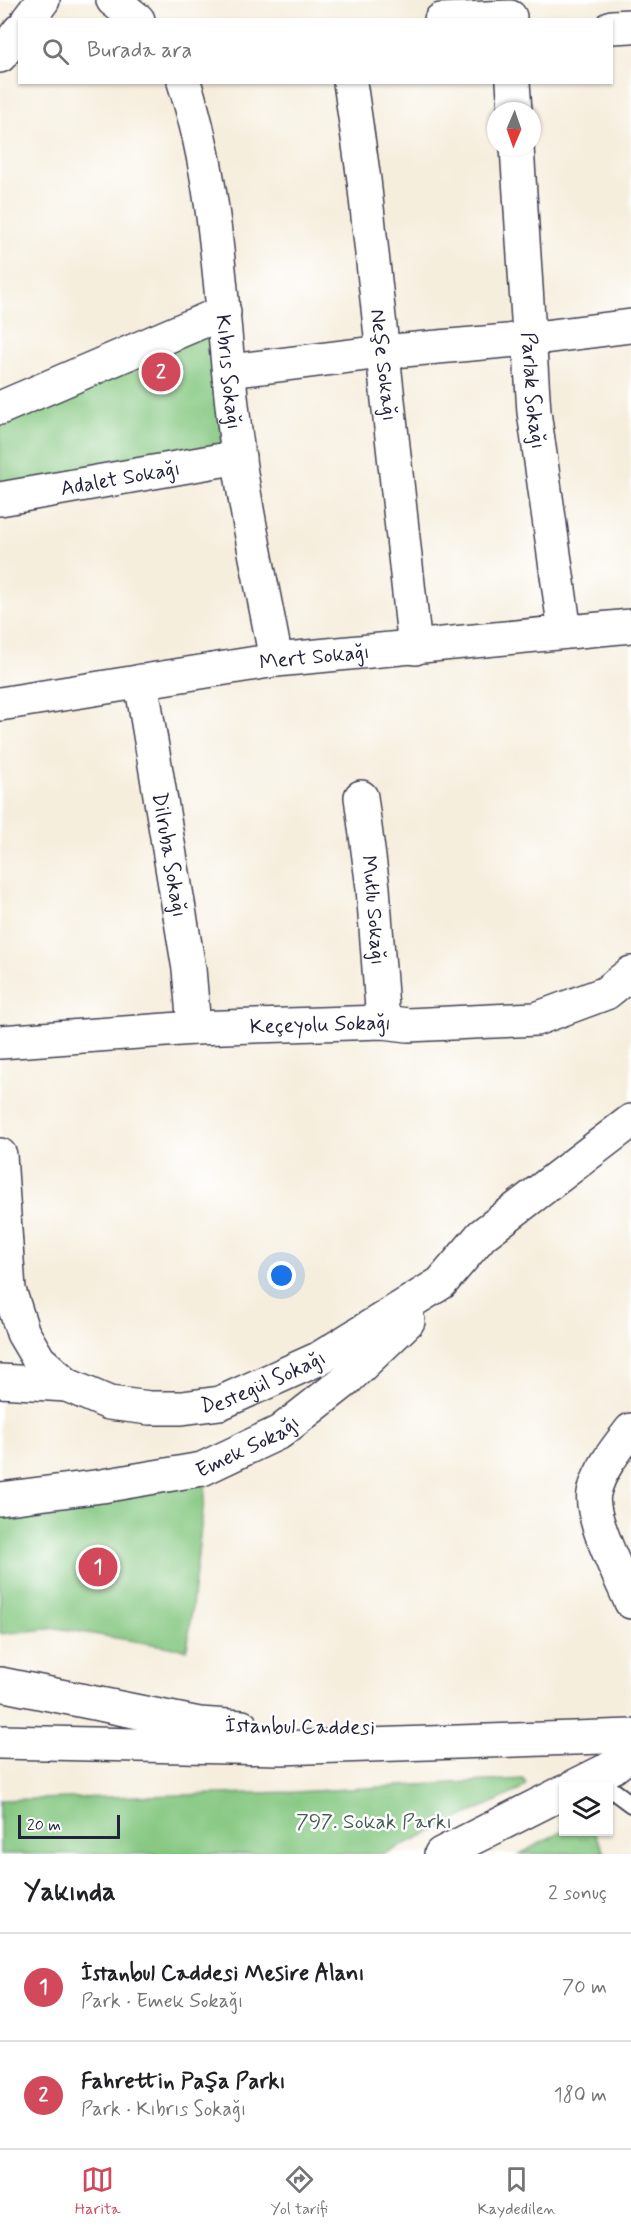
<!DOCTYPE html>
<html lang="tr">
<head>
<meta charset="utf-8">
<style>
	:root { --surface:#fff; --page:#f2f2f2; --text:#202124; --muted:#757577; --line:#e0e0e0; --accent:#d1495b }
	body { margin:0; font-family:Mynerve,sans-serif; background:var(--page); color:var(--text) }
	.controls { position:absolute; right:18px; bottom:18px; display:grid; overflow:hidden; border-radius:0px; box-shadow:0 2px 4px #0004 }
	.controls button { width:54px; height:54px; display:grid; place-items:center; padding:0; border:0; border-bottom:2px solid var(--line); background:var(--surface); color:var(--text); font:30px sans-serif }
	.compass { position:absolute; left:487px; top:102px; width:54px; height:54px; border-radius:50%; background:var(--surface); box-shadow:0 2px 4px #0004; rotate:182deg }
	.scale { position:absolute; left:18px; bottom:15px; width:102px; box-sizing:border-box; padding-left:6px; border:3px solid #22223b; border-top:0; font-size:16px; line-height:21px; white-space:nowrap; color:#22223b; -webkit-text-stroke:4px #fff; paint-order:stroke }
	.you { position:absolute; left:282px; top:1276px; width:21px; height:21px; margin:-15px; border:4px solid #fff; border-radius:50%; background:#1a73e8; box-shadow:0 0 0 9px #1a73e833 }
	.badge { display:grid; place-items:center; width:39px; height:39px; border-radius:50%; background:var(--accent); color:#fff; font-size:20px; font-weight:700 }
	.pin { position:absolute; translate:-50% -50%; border:3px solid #fff; box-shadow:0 2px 6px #0006 }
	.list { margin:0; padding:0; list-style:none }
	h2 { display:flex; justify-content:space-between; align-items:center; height:78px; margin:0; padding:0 24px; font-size:26px }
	h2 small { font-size:20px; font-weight:400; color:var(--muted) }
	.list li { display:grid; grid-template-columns:39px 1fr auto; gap:18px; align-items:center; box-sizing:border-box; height:108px; padding:0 24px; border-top:2px solid var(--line) }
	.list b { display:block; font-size:22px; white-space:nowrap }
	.list p { margin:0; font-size:20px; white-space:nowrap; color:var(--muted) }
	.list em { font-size:20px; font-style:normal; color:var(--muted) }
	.icon { flex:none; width:33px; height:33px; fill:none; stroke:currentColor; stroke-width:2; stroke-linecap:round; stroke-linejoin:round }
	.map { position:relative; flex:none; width:631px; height:1854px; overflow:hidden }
	.search { position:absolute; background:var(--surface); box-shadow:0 2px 4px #0004; left:18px; right:18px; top:18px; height:66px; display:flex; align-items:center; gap:15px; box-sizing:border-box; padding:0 21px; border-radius:0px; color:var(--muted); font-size:22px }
	.sheet { height:294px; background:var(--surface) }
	nav { display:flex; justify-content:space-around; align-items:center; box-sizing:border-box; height:84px; border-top:2px solid var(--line); background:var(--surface); font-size:16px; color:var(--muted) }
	nav a { display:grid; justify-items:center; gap:3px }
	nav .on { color:var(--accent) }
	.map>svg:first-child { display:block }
	.grass { fill:url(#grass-tufts); stroke:#53745e; stroke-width:1.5 }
	.green { fill:#84c780; stroke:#53745e; stroke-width:1.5 }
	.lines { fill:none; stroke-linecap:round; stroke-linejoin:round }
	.service-casing { stroke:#424153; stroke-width:20 }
	.minor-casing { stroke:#424153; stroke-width:36 }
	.primary-casing { stroke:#424153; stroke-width:36 }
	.service { stroke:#fff; stroke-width:16 }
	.minor { stroke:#fff; stroke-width:33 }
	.primary { stroke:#fff; stroke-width:33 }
	.labels { text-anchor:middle; stroke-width:5; stroke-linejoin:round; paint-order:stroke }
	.street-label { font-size:21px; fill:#22223b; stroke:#fff }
	.park-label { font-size:21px; fill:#445c53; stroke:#fff }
</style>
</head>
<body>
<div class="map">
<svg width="631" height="1854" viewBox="0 0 631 1854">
	<defs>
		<pattern id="grass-tufts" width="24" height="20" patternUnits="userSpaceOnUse" patternTransform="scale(1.5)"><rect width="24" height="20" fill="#84c780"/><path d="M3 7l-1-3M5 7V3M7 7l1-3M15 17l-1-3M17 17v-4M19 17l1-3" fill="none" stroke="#6ca16a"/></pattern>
	</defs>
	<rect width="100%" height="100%" fill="#fff"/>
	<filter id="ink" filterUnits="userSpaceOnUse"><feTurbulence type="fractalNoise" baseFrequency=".0167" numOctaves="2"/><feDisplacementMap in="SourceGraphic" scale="12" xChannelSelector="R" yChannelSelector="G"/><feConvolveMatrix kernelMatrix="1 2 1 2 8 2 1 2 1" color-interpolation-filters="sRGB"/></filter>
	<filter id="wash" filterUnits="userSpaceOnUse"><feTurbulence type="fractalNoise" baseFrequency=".008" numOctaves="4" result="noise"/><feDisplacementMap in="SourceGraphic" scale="24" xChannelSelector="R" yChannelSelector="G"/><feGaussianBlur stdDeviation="1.35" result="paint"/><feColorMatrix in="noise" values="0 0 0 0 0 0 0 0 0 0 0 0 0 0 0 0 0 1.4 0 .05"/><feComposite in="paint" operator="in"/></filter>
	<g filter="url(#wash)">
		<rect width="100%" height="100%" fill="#f6eedd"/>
		<path class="grass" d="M 563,1830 L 564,1832 L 594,1832 L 605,1854 L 520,1854 Z"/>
		<path class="green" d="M 212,333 L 223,444 L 0,489 L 0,411 Z
			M 206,1483 L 187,1650 L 57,1628 L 0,1634 L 0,1506 Z
			M 523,1779 L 526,1784 L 520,1790 L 384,1854 L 0,1854 L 0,1800 L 296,1792 Z"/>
	</g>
	<g filter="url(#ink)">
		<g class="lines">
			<g class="service-casing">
				<path id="service" d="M 608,1787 L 631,1804"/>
			</g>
			<g class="minor-casing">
				<g id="minor">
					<path d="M 113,0 L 138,20"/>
					<path d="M 28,20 L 43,0"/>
					<path d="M 441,20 L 510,17"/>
					<path d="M 612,27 L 631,26"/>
					<path d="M 0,56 L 20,30"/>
					<path id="s1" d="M 184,82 C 219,190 220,303 233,414 C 242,497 261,579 276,660"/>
					<path id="s2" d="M 350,82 L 364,180 L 415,648"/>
					<path d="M 513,82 L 515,111"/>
					<path id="s3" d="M 517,147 L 534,412 L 565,632"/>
					<path d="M 229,371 L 382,352 L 528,339 L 631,326"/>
					<path d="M 0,408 L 224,312"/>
					<path id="s4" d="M 0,499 L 239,457"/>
					<path id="s5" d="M 141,681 L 189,969 L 194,1028"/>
					<path id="s6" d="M 0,704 L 276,660 L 631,626"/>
					<path id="s7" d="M 361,797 L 373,888 L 383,1022"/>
					<path id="s8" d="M 0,1042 L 194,1028 L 383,1022 L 408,1025 L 536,1019 L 606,993 L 631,973"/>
					<path id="s9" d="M 0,1155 L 9,1290 L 23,1333 L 39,1360 L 67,1385 L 109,1403 L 150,1408 L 182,1408 L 220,1403 L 318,1359 L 441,1283 L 482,1235 L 631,1121"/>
					<path d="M 0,1381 L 67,1385"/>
					<path d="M 631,1430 C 617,1448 599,1470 594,1493 C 589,1517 621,1579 631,1602"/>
					<path id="s10" d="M 0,1499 L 102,1486 L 202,1469 L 280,1432 L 345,1381 L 408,1321"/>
					<path d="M 575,1786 L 613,1767 L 631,1753"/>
					<path d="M 441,1854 L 564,1792"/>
				</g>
			</g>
			<g class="primary-casing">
				<path id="primary" d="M 0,1684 L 199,1724 L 242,1727
					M 0,1742 L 279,1748 L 631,1736"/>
			</g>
			<use href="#service" class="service"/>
			<use href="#minor" class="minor"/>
			<use href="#primary" class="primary"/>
		</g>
	</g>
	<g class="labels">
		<g class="street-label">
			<text dy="7" stroke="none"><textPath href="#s2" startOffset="285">Neşe Sokağı</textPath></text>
			<text dy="7" stroke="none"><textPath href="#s1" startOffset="294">Kıbrıs Sokağı</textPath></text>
			<text dy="7" stroke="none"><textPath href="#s3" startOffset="244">Parlak Sokağı</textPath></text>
			<text dy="7" stroke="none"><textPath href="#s4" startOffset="122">Adalet Sokağı</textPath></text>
			<text dy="7" stroke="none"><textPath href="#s6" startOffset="318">Mert Sokağı</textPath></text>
			<text dy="7" stroke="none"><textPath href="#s5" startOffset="176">Dilruba Sokağı</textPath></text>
			<text dy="7" stroke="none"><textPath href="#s7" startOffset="114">Mutlu Sokağı</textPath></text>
			<text dy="7" stroke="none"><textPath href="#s8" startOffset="321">Keçeyolu Sokağı</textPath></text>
			<text dy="7" stroke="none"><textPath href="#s9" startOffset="454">Destegül Sokağı</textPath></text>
			<text dy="7" stroke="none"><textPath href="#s10" startOffset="255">Emek Sokağı</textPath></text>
			<text transform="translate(300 1726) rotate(1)" y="7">İstanbul Caddesi</text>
		</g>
		<g class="park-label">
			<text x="374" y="1828">797. Sokak Parkı</text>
		</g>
	</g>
</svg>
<div class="controls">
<button><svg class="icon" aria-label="layers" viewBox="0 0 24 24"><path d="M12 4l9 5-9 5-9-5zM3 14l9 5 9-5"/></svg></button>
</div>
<svg class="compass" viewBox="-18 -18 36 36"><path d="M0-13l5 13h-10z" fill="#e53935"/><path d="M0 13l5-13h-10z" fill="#757577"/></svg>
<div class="scale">20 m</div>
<div class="you"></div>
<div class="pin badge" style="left:98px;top:1567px">1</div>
<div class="pin badge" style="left:161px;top:372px">2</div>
<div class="search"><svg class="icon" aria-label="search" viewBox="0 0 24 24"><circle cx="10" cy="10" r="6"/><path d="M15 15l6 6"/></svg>Burada ara</div>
</div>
<section class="sheet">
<h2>Yakında<small>2 sonuç</small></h2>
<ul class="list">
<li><span class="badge">1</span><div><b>İstanbul Caddesi Mesire Alanı</b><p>Park · Emek Sokağı</p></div><em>70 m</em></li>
<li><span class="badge">2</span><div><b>Fahrettin Paşa Parkı</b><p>Park · Kıbrıs Sokağı</p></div><em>180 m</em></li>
</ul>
</section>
<nav>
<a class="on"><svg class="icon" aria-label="map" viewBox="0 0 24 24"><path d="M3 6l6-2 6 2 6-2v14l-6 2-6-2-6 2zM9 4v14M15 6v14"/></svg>Harita</a>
<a><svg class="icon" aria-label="directions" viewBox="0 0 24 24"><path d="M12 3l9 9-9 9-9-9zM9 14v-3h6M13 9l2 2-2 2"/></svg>Yol tarifi</a>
<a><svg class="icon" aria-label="saved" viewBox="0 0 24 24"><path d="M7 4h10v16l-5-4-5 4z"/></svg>Kaydedilen</a>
</nav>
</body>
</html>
